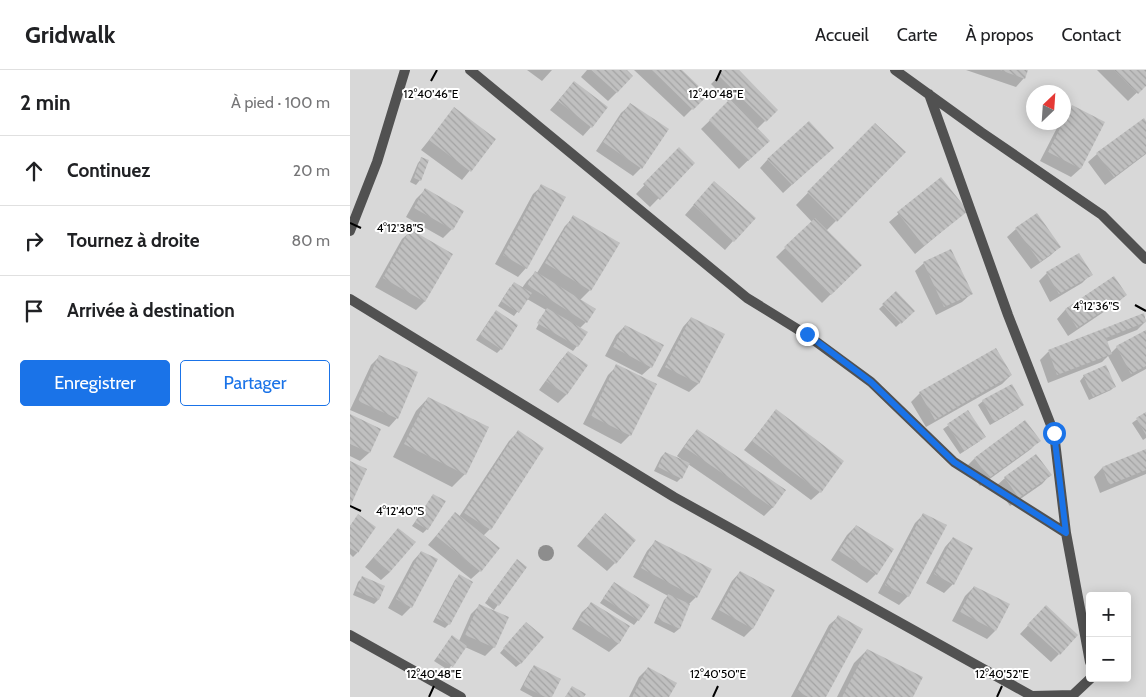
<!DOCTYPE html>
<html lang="fr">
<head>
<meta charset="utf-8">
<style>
	:root { --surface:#fff; --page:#f6f6f6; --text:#202124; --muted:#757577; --line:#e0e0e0; --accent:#1a73e8 }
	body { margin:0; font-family:Cabin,sans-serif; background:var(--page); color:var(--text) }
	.controls { position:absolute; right:15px; bottom:15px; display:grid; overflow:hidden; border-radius:5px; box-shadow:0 2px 12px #0003 }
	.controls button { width:45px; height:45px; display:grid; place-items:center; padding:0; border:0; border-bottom:1px solid var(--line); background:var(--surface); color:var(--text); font:25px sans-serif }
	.compass { position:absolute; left:676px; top:15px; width:45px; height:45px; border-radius:50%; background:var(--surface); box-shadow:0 2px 12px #0003; rotate:25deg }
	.stop { position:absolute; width:15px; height:15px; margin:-11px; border:4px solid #1a73e8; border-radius:50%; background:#fff }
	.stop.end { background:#1a73e8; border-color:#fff; box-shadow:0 1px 5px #0008 }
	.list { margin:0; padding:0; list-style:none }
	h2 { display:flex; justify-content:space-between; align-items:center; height:65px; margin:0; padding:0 20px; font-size:21px }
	h2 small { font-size:16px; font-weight:400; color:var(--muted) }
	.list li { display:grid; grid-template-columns:32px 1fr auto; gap:15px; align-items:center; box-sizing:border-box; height:70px; padding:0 20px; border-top:1px solid var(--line) }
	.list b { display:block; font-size:19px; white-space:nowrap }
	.list em { font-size:16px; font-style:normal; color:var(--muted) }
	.actions { display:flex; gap:10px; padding:15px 20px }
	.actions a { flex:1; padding:11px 0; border:1px solid var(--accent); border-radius:5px; text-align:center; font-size:18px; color:var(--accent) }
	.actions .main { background:var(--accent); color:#fff }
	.icon { flex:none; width:28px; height:28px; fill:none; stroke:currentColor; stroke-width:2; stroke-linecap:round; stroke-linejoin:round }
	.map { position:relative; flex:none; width:796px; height:627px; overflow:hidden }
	header { display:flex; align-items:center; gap:30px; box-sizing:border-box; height:70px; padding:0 25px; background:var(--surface); border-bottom:1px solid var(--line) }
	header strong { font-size:24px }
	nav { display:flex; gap:28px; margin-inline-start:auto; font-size:18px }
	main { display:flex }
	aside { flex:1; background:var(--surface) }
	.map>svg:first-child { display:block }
	.green { fill:#d8d8d8; fill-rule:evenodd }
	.shadow { fill:#0003 }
	.building { fill:url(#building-back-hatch) }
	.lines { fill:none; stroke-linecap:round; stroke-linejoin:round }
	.minor { stroke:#515151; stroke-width:10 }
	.tree { fill:#8d8d8d }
	.route { stroke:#1a73e8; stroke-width:6 }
	.ticks { fill:none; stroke:#000; stroke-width:2 }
	.ticks-label { font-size:12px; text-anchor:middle; fill:#000; stroke:#fff; stroke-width:4; stroke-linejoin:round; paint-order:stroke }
</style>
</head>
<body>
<header>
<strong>Gridwalk</strong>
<nav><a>Accueil</a><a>Carte</a><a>À propos</a><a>Contact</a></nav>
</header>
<main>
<aside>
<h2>2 min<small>À pied · 100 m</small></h2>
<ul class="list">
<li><svg class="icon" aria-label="ahead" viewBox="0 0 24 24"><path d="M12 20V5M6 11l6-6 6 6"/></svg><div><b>Continuez</b></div><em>20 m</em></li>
<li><svg class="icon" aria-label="right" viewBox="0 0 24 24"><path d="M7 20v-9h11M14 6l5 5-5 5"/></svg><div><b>Tournez à droite</b></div><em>80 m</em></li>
<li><svg class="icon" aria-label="arrive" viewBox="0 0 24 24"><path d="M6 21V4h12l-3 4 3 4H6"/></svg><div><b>Arrivée à destination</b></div></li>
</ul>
<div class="actions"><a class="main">Enregistrer</a><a>Partager</a></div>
</aside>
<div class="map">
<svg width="796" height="627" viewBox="0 0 796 627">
	<defs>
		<pattern id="building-back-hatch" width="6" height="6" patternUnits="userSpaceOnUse" patternTransform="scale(1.25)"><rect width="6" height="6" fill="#c0c0c0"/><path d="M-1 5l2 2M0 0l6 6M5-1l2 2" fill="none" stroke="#a3a3a3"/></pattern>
	</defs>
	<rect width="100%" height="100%" fill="#fff"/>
	<path class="green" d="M 0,0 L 796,0 L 796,627 L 0,627 ZM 684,22 L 714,22 L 714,52 L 684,52 ZM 740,526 L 777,526 L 777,608 L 740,608 Z"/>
	<path class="shadow" d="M 177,0 L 202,0 L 192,11 Z
		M 237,0 L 275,0 L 267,22 L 258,31 L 231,7 Z
		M 284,0 L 330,0 L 356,25 L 334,47 Z
		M 375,0 L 387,0 L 426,40 L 407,59 L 410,79 L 389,99 L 351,59 L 379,32 L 361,14 Z
		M 616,0 L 677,0 L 674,8 L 666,17 Z
		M 747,0 L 796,0 L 796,14 L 778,31 Z
		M 224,12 L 241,57 L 233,66 L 200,40 Z
		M 280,35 L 291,98 L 283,106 L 246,81 L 271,43 Z
		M 722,37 L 753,52 L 730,99 L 721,107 L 690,91 L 710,52 L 714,52 L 714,45 Z
		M 104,39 L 145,70 L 112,110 L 71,80 Z
		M 793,50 L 796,53 L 796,84 L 755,115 L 738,92 L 747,84 Z
		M 525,54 L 554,82 L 476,161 L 510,195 L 472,233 L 426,187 L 462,152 L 446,135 Z
		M 329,79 L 343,93 L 300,137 L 286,124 Z
		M 473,86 L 433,123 L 410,98 L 418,89 Z
		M 72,89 L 70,110 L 66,115 L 60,112 L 68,93 Z
		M 590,109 L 616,141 L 565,184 L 539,152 Z
		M 192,116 L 176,198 L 168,207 L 145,194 L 183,124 Z
		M 75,120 L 102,159 L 93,168 L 56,147 L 66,129 Z
		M 355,122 L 383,171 L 375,180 L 335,145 Z
		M 224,147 L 240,220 L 230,230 L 236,252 L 230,258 L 227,276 L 223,281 L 186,259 L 196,240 L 177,229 L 164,246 L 148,236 L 160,217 L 172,218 L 177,211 L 186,202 L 187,203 L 215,156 Z
		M 666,159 L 709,177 L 701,185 L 681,199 L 657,167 Z
		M 61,161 L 74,232 L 66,240 L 25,217 L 52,169 Z
		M 574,193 L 621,224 L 612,232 L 586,245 L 565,201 Z
		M 697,203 L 741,204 L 732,213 L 700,232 L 689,211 Z
		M 764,208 L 776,225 L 767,233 L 718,266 L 707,249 L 715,240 Z
		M 546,223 L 563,241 L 546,257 L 529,239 Z
		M 793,244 L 796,251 L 787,260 L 756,272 L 761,283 L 767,277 L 796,262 L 796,299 L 772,312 L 758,286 L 752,292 L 698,313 L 690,290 L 698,282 Z
		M 142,246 L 151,279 L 147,283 L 126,270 Z
		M 341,248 L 373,264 L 348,314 L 339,322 L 307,306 L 333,257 Z
		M 275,256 L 301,297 L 292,305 L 255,286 L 266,265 Z
		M 646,280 L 661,305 L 652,314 L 576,357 L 561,332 L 570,323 Z
		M 218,282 L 237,295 L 216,325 L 208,333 L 189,320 L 210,291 Z
		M 29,287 L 47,348 L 39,357 L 0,340 L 21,295 Z
		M 267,296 L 280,365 L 271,374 L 233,354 L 258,305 Z
		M 734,306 L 765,316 L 761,320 L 739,330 L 730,311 Z
		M 661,315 L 672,335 L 668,339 L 640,355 L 628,335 L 633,331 Z
		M 78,328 L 115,404 L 102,417 L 43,387 L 66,341 Z
		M 426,341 L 470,422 L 461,430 L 394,380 Z
		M 618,342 L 630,371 L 610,384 L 593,359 Z
		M 796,343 L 796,368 L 793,370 L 782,353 Z
		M 0,345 L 30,359 L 19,383 L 10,391 L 0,386 Z
		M 675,352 L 689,370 L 681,379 L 630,416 L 616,397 L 624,389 Z
		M 347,360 L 435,420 L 422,438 L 414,446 L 338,394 L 331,408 L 327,412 L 304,401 L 311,387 L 315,383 L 330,390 L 331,389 L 327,386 L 339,369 Z
		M 168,362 L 192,378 L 140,459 L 133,466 L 130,501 L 121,509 L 78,475 L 105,444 L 109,447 L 159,371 Z
		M 796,380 L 796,404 L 750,423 L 744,407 L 752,398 Z
		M 700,405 L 692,414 L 660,436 L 646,416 L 655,408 Z
		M 84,425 L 77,459 L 73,463 L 62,456 Z
		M 574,444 L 558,526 L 549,535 L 528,523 L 565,453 Z
		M 8,446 L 7,483 L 3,487 L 0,484 L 0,456 Z
		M 246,454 L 265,493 L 257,501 L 227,476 Z
		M 506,456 L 526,504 L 517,513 L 481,490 L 497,465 Z
		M 48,459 L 40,502 L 31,510 L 15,497 Z
		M 603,468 L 603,514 L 594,523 L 576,513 L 595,477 Z
		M 305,472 L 346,527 L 339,534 L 329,559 L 324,563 L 304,553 L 314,530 L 318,526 L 283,507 L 297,481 Z
		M 71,482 L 61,537 L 52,546 L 38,538 L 63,491 Z
		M 163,495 L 176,498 L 144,540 L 135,533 Z
		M 390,502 L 423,521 L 402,559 L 394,567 L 361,549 L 382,511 Z
		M 109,506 L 99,554 L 95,558 L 83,552 L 105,510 Z
		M 12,508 L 28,530 L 24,534 L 3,525 L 8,512 Z
		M 264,513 L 288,550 L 284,555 L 250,533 Z
		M 624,517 L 645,561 L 637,569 L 602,551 L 615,526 Z
		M 241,534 L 278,556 L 268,574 L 259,582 L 222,559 L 232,542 Z
		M 129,536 L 144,577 L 135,586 L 115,577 L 98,600 L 84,591 L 102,567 L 109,571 L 121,544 Z
		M 687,546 L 709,584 L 701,592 L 670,564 Z
		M 488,547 L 475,627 L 441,627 L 479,555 Z
		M 172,557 L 171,593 L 166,597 L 150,583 Z
		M 517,580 L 561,627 L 487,627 L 504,593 Z
		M 184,596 L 201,627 L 183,627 L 170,620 L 180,601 Z
		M 298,598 L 318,627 L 279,627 L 289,607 Z"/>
	<path class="building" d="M 241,0 L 277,0 L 283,6 L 267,23 Z
		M 302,0 L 332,0 L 358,25 L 343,40 Z
		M 373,0 L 389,0 L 428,40 L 416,52 L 368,5 Z
		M 650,0 L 678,0 L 675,9 Z
		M 764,0 L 796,0 L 796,16 L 788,24 Z
		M 224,11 L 258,37 L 242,58 L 208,31 Z
		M 380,29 L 420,71 L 398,91 L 359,50 Z
		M 280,33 L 319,59 L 292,99 L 253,72 Z
		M 722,35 L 755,52 L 731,99 L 698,82 Z
		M 104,37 L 146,69 L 121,102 L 79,70 Z
		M 794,48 L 796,51 L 796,83 L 764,107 L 746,83 Z
		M 459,51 L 484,78 L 442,115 L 417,89 Z
		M 525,53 L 556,82 L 487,152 L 457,122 Z
		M 329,77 L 345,93 L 310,130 L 293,114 Z
		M 71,87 L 79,90 L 71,111 L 64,108 Z
		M 591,107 L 618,141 L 574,176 L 547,142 Z
		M 364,111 L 406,148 L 384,172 L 343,135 Z
		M 191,114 L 216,127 L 177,199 L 153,185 Z
		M 75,118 L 114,141 L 103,160 L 64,138 Z
		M 687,143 L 711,177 L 690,192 L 665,158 Z
		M 223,145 L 270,173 L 241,221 L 195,193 Z
		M 465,148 L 512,195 L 481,225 L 434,177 Z
		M 60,159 L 103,184 L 75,232 L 33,208 Z
		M 601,179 L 623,224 L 594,237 L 573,192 Z
		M 729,183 L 743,205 L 709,224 L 696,202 Z
		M 185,201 L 246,239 L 237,253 L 177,215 Z
		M 764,206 L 777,225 L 727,258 L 715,239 Z
		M 164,212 L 182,223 L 169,243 L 151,231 Z
		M 546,221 L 565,241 L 551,254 L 532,234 Z
		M 197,238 L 238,262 L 228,277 L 187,253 Z
		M 146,240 L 168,255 L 152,280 L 130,265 Z
		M 794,243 L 796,252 L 756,268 L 762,284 L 707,305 L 698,280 Z
		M 341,247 L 375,264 L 349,314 L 315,297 Z
		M 275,255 L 314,275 L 302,298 L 263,277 Z
		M 796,260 L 796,296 L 781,304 L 766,276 Z
		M 646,278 L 662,305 L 585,350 L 569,322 Z
		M 218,281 L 238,295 L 217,325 L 196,311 Z
		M 29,285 L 68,302 L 48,349 L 8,331 Z
		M 266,294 L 307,314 L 281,366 L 241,346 Z
		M 756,295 L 766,317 L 743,327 L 733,305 Z
		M 662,314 L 674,335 L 644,352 L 632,330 Z
		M 78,327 L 139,357 L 116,405 L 54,374 Z
		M 426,339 L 494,391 L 471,423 L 402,371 Z
		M 618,340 L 636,367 L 614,381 L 597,354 Z
		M 796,342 L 796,365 L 786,348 Z
		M 0,344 L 31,359 L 20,383 L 0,374 Z
		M 675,350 L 691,371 L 639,408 L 624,388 Z
		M 347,359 L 436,420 L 423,438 L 334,377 Z
		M 168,360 L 194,378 L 141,460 L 114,443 Z
		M 796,379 L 796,400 L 759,415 L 752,397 Z
		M 315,382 L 340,393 L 332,409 L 308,397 Z
		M 686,384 L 702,405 L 669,428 L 654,407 Z
		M 0,391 L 17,399 L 0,437 Z
		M 83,424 L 96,431 L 78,460 L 65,452 Z
		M 105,442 L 150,478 L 131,502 L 86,466 Z
		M 255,443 L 286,470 L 266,494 L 235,467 Z
		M 573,443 L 597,455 L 559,527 L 535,515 Z
		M 8,444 L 26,457 L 8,483 L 0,478 L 0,456 Z
		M 506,455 L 544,479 L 527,505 L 489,481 Z
		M 48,458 L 66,472 L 40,502 L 23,488 Z
		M 603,467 L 623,478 L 604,515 L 584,504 Z
		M 305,470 L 362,499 L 347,528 L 291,498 Z
		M 71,481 L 88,489 L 62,538 L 46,529 Z
		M 167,489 L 177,497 L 149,536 L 138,528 Z
		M 390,501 L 425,520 L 403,559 L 369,540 Z
		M 109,504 L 123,512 L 100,555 L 86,548 Z
		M 12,506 L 35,516 L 29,530 L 6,521 Z
		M 264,512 L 300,535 L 289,551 L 253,528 Z
		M 624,516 L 660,534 L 646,561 L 610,542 Z
		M 318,524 L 340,534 L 330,559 L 307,549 Z
		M 241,532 L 280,556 L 269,574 L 229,550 Z
		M 129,534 L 159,547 L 145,578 L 115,565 Z
		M 696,535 L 728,565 L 710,585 L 677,555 Z
		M 488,545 L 513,559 L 476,627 L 458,627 L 447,621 Z
		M 176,552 L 194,567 L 171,594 L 153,578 Z
		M 102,565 L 117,576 L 103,597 L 87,587 Z
		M 517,579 L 573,607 L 563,627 L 492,627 Z
		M 184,595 L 211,609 L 202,627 L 195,627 L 173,616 Z
		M 298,597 L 327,613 L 319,627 L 282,627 Z
		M 222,616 L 236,624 L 234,627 L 215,627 Z"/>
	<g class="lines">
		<path class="minor" d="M 120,0 L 397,228 L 457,265 L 521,312 L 604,392 L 716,463
			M 545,0 L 631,62 L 752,145 L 796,189
			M 579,24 L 658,245 L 704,363 L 716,463 L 740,592
			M 0,161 L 27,92 L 55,0
			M 0,229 L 324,427 L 682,626 L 723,625 L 741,608
			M 0,565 L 111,627"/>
	</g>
	<circle class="tree" cx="196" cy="483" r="8"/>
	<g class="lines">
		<path class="route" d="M 457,264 L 521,312 L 604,392 L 716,463 L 704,363"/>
	</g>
	<path class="ticks" d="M 81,11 L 87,0M 366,11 L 371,0M 0,153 L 11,158M 785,235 L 796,241M 0,436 L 11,441M 79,627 L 84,616M 363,627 L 368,616M 647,627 L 652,616"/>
	<g class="ticks-label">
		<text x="81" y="28">12°40'46"E</text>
		<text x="366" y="28">12°40'48"E</text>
		<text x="50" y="162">4°12'38"S</text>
		<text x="746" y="240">4°12'36"S</text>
		<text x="50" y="445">4°12'40"S</text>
		<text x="84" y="608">12°40'48"E</text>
		<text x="368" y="608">12°40'50"E</text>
		<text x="652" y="608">12°40'52"E</text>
	</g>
</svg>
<div class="controls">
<button>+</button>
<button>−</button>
</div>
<svg class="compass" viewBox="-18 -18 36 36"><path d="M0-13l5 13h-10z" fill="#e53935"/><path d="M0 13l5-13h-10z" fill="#757577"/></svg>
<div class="stop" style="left:704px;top:363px"></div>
<div class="stop end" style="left:457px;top:264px"></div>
</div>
</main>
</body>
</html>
